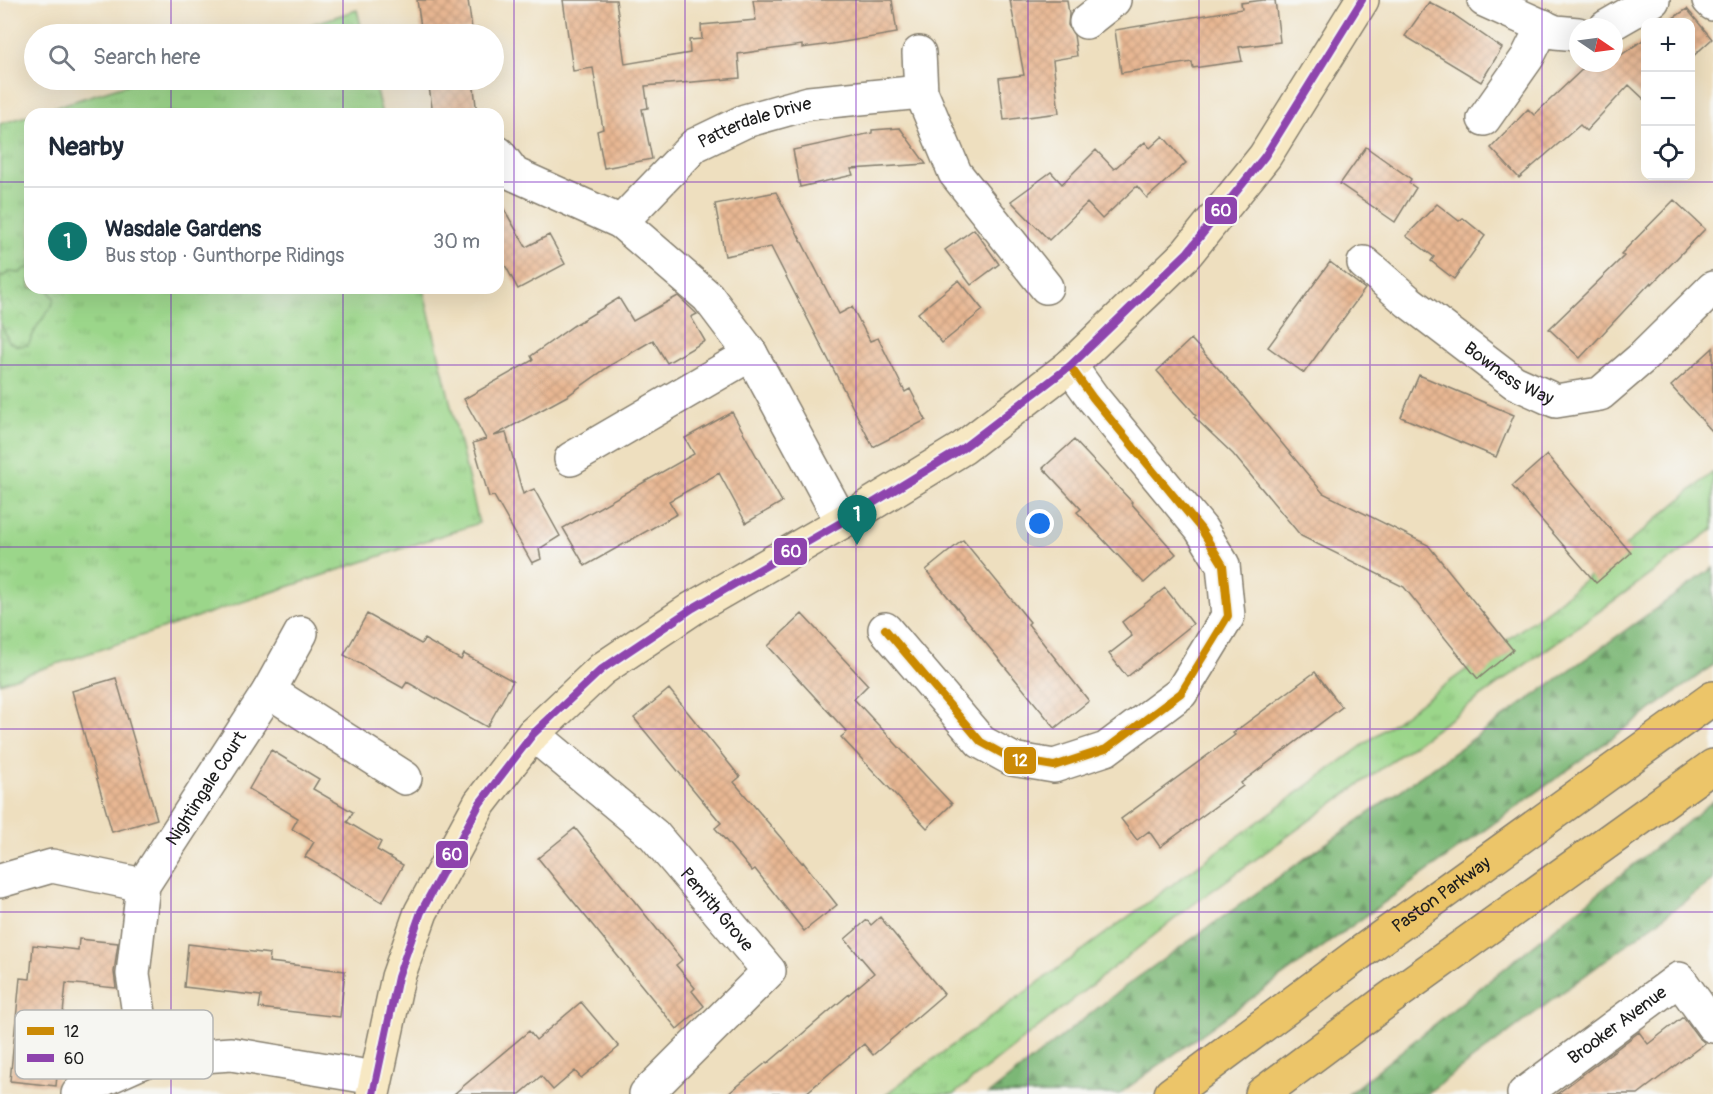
<!DOCTYPE html>
<html lang="en">
<head>
<meta charset="utf-8">
<style>
	:root { --surface:#fff; --page:#f6f6f7; --text:#1f2937; --muted:#747a83; --line:#e0e1e3; --accent:#0f766e }
	body { margin:0; font-family:Pangolin,sans-serif; background:var(--page); color:var(--text) }
	.controls { position:absolute; right:18px; top:18px; display:grid; overflow:hidden; border-radius:12px; box-shadow:0 6px 24px #0002 }
	.controls button { width:54px; height:54px; display:grid; place-items:center; padding:0; border:0; border-bottom:2px solid var(--line); background:var(--surface); color:var(--text); font:30px sans-serif }
	.compass { position:absolute; left:1569px; top:18px; width:54px; height:54px; border-radius:50%; background:var(--surface); box-shadow:0 6px 24px #0002; rotate:103deg }
	.you { position:absolute; left:1040px; top:524px; width:21px; height:21px; margin:-15px; border:4px solid #fff; border-radius:50%; background:#1a73e8; box-shadow:0 0 0 9px #1a73e833 }
	.badge { display:grid; place-items:center; width:39px; height:39px; border-radius:50%; background:var(--accent); color:#fff; font-size:20px; font-weight:700 }
	.pin { position:absolute; translate:-50% -50px; filter:drop-shadow(0 2px 3px #0008) }
	.pin::after { content:''; position:absolute; top:32px; width:21px; height:18px; background:inherit; clip-path:polygon(0 0,100% 0,50% 100%) }
	.list { margin:0; padding:0; list-style:none }
	h2 { display:flex; justify-content:space-between; align-items:center; height:78px; margin:0; padding:0 24px; font-size:26px }
	h2 small { font-size:20px; font-weight:400; color:var(--muted) }
	.list li { display:grid; grid-template-columns:39px 1fr auto; gap:18px; align-items:center; box-sizing:border-box; height:108px; padding:0 24px; border-top:2px solid var(--line) }
	.list b { display:block; font-size:22px; white-space:nowrap }
	.list p { margin:0; font-size:20px; white-space:nowrap; color:var(--muted) }
	.list em { font-size:20px; font-style:normal; color:var(--muted) }
	.icon { flex:none; width:33px; height:33px; fill:none; stroke:currentColor; stroke-width:2; stroke-linecap:round; stroke-linejoin:round }
	.map { position:relative; flex:none; width:1713px; height:1094px; overflow:hidden }
	.search { position:absolute; background:var(--surface); box-shadow:0 6px 24px #0002; left:24px; top:24px; width:480px; height:66px; display:flex; align-items:center; gap:15px; box-sizing:border-box; padding:0 21px; border-radius:33px; color:var(--muted); font-size:22px }
	.panel { position:absolute; background:var(--surface); box-shadow:0 6px 24px #0002; left:24px; top:108px; width:480px; height:186px; border-radius:18px }
	.map>svg:first-child { display:block }
	.grass { fill:url(#grass-tufts); stroke:#5c7953; stroke-width:1.5 }
	.forest { fill:url(#forest-firs); stroke:#4c6a49; stroke-width:1.5 }
	.park { fill:url(#park-crowns); stroke:#5c7953; stroke-width:1.5 }
	.building { fill:url(#building-cross-hatch) }
	.lines { fill:none; stroke-linecap:round; stroke-linejoin:round }
	.street-casing { stroke:#857e6e; stroke-width:36 }
	.secondary-casing { stroke:#857e6e; stroke-width:36 }
	.highway-casing { stroke:#857e6e; stroke-width:36 }
	.street { stroke:#fff; stroke-width:33 }
	.secondary { stroke:#f7e8c3; stroke-width:33 }
	.highway { stroke:#ecc569; stroke-width:33 }
	.bus-1-casing { stroke:#f6f6f2; stroke-width:12 }
	.bus-2-casing { stroke:#f6f6f2; stroke-width:12 }
	.bus-1 { stroke:#cb8a06; stroke-width:8 }
	.bus-2 { stroke:#8e44ad; stroke-width:8 }
	.grid { fill:none; stroke:#7b2cbf; stroke-width:1.5; stroke-opacity:0.55 }
	.labels { text-anchor:middle; stroke-width:6; stroke-linejoin:round; paint-order:stroke }
	.street-label { font-size:18px; fill:#1c1c1c; stroke:#f6f6f2 }
	.key { fill:#f6f6f2; stroke:#b5b5b2; stroke-width:1.5 }
	.key-label { font-size:16px; fill:#1c1c1c }
	.line-badge { stroke:#f6f6f2; stroke-width:2 }
	.badge-label { font-size:16px; text-anchor:middle; font-weight:bold; fill:#fff }
</style>
</head>
<body>
<div class="map">
<svg width="1713" height="1094" viewBox="0 0 1713 1094">
	<defs>
		<pattern id="grass-tufts" width="24" height="20" patternUnits="userSpaceOnUse" patternTransform="scale(1.5)"><rect width="24" height="20" fill="#9bd68a"/><path d="M3 7l-1-3M5 7V3M7 7l1-3M15 17l-1-3M17 17v-4M19 17l1-3" fill="none" stroke="#85b776"/></pattern>
		<pattern id="forest-firs" width="22" height="20" patternUnits="userSpaceOnUse" patternTransform="scale(1.5)"><rect width="22" height="20" fill="#7cb776"/><path d="M5 1l3.5 6h-7zM16 11l3.5 6h-7z" fill="#659460"/></pattern>
		<pattern id="park-crowns" width="20" height="18" patternUnits="userSpaceOnUse" patternTransform="scale(1.5)"><rect width="20" height="18" fill="#9bd68a"/><path d="M2 6a3 3 0 1 1 6 0M12 15a3 3 0 1 1 6 0" fill="none" stroke="#85b776"/></pattern>
		<pattern id="building-cross-hatch" width="8" height="8" patternUnits="userSpaceOnUse" patternTransform="scale(1.5)"><rect width="8" height="8" fill="#e8b793"/><path d="M0 0l8 8M0 8l8-8" fill="none" stroke="#c69d7e"/></pattern>
	</defs>
	<rect width="100%" height="100%" fill="#f6f6f2"/>
	<filter id="ink" filterUnits="userSpaceOnUse"><feTurbulence type="fractalNoise" baseFrequency=".0167" numOctaves="2"/><feDisplacementMap in="SourceGraphic" scale="12" xChannelSelector="R" yChannelSelector="G"/><feConvolveMatrix kernelMatrix="1 2 1 2 8 2 1 2 1" color-interpolation-filters="sRGB"/></filter>
	<filter id="wash" filterUnits="userSpaceOnUse"><feTurbulence type="fractalNoise" baseFrequency=".008" numOctaves="4" result="noise"/><feDisplacementMap in="SourceGraphic" scale="24" xChannelSelector="R" yChannelSelector="G"/><feGaussianBlur stdDeviation="1.35" result="paint"/><feColorMatrix in="noise" values="0 0 0 0 0 0 0 0 0 0 0 0 0 0 0 0 0 1.4 0 .05"/><feComposite in="paint" operator="in"/></filter>
	<g filter="url(#wash)">
		<rect width="100%" height="100%" fill="#eedfbf"/>
		<path class="grass" d="M 357,10 L 363,34 L 281,34 Z
			M 141,80 L 373,80 L 382,114 L 33,114 Z
			M 30,115 L 30,288 L 423,288 L 479,523 L 0,683 L 0,124 Z
			M 1713,472 L 1713,529 L 1191,906 L 954,1094 L 886,1094 L 1553,606 Z"/>
		<path class="forest" d="M 1713,568 L 1713,665 L 1119,1094 L 989,1094 L 1123,988 Z
			M 1713,801 L 1713,880 L 1426,1094 L 1348,1094 Z"/>
		<path class="park" d="M 30,268 L 30,288 L 47,288 L 54,298 L 52,306 L 38,325 L 28,345 L 18,346 L 9,342 L 0,322 L 0,278 L 9,272 L 20,273 L 24,269 Z"/>
		<g id="blocks">
			<path class="building" d="M 417,0 L 468,0 L 472,29 L 422,34 Z
				M 563,0 L 616,0 L 625,64 L 690,53 L 689,40 L 702,39 L 701,25 L 756,20 L 753,0 L 892,0 L 897,33 L 832,44 L 802,48 L 802,45 L 738,54 L 740,78 L 645,86 L 648,108 L 642,109 L 652,159 L 604,168 L 597,131 L 603,129 L 593,68 L 573,71 Z
				M 1010,0 L 1067,0 L 1069,14 L 1068,25 L 1074,35 L 1077,56 L 1053,60 L 1059,113 L 1004,120 L 999,78 L 1024,75 Z
				M 1263,0 L 1275,0 L 1280,42 L 1239,47 L 1242,61 L 1193,68 L 1192,62 L 1121,73 L 1115,30 L 1242,9 L 1241,3 Z
				M 1429,2 L 1454,15 L 1502,48 L 1481,82 L 1405,36 Z
				M 1687,9 L 1712,39 L 1690,59 L 1690,22 L 1667,22 Z
				M 1646,38 L 1646,101 L 1629,85 L 1586,131 L 1580,125 L 1519,178 L 1491,148 L 1528,109 L 1534,115 L 1589,63 L 1614,63 L 1614,60 Z
				M 428,80 L 473,80 L 477,114 L 433,114 Z
				M 900,128 L 926,164 L 851,169 L 853,175 L 800,187 L 793,150 L 872,133 L 872,130 Z
				M 1163,136 L 1186,163 L 1147,198 L 1137,186 L 1102,219 L 1087,203 L 1049,240 L 1011,201 L 1051,172 L 1062,184 L 1096,150 L 1114,169 L 1145,142 L 1150,148 Z
				M 1366,147 L 1411,179 L 1409,183 L 1416,188 L 1395,222 L 1340,184 Z
				M 776,192 L 839,314 L 852,307 L 870,341 L 878,338 L 905,392 L 910,389 L 926,420 L 873,447 L 771,247 L 725,256 L 715,204 Z
				M 498,199 L 526,247 L 549,235 L 565,264 L 518,289 L 498,252 Z
				M 1674,200 L 1705,229 L 1652,284 L 1651,282 L 1580,358 L 1549,329 L 1624,256 L 1621,254 Z
				M 1437,204 L 1459,221 L 1463,218 L 1485,236 L 1454,279 L 1431,261 L 1434,257 L 1406,236 Z
				M 974,229 L 999,264 L 971,285 L 945,250 Z
				M 1330,262 L 1365,289 L 1304,373 L 1268,347 Z
				M 959,280 L 983,310 L 942,343 L 918,313 Z
				M 678,296 L 697,314 L 691,317 L 705,341 L 667,363 L 653,340 L 611,365 L 567,396 L 494,436 L 506,433 L 523,494 L 534,489 L 560,536 L 539,549 L 541,559 L 532,563 L 494,496 L 489,497 L 473,443 L 486,439 L 464,399 L 533,360 L 531,356 L 573,326 L 619,298 L 633,321 Z
				M 1191,339 L 1237,389 L 1323,493 L 1428,545 L 1513,650 L 1478,679 L 1404,587 L 1301,536 L 1233,454 L 1194,417 L 1196,415 L 1157,371 Z
				M 1713,348 L 1713,432 L 1671,386 Z
				M 1419,375 L 1514,415 L 1496,457 L 1401,417 Z
				M 732,412 L 782,502 L 746,523 L 719,473 L 669,501 L 677,514 L 585,566 L 563,528 L 694,454 L 685,438 Z
				M 1074,440 L 1132,502 L 1131,503 L 1176,554 L 1144,583 L 1077,512 L 1081,509 L 1043,468 Z
				M 1547,455 L 1631,553 L 1596,583 L 1512,486 Z
				M 963,540 L 1030,622 L 1028,624 L 1089,701 L 1055,728 L 926,570 Z
				M 1165,588 L 1193,624 L 1127,677 L 1109,654 L 1132,636 L 1122,622 Z
				M 367,614 L 421,644 L 424,639 L 461,660 L 464,654 L 513,681 L 487,727 L 407,682 L 403,688 L 344,655 Z
				M 802,614 L 868,685 L 854,699 L 952,804 L 927,828 L 841,737 L 847,732 L 768,646 Z
				M 1315,672 L 1342,707 L 1241,783 L 1243,786 L 1160,847 L 1149,831 L 1137,840 L 1121,819 L 1235,735 L 1233,733 Z
				M 116,678 L 157,819 L 112,832 L 72,691 Z
				M 669,689 L 740,777 L 734,782 L 802,863 L 803,862 L 837,905 L 804,931 L 755,869 L 752,871 L 715,828 L 721,823 L 634,718 Z
				M 271,750 L 319,779 L 313,789 L 353,812 L 347,822 L 381,842 L 377,850 L 403,865 L 382,902 L 305,857 L 314,842 L 292,829 L 298,818 L 249,789 Z
				M 575,828 L 682,960 L 676,965 L 695,988 L 692,991 L 704,1006 L 677,1029 L 538,858 Z
				M 880,917 L 944,994 L 873,1055 L 864,1044 L 805,1094 L 728,1094 L 767,1062 L 768,1063 L 874,973 L 845,939 L 867,920 L 871,925 Z
				M 79,939 L 118,943 L 114,972 L 116,988 L 66,983 L 56,1086 L 10,1081 L 20,978 L 30,979 L 33,945 L 78,950 Z
				M 188,944 L 270,954 L 269,962 L 345,971 L 340,1017 L 259,1008 L 261,996 L 184,987 Z
				M 581,1002 L 619,1047 L 581,1078 L 575,1071 L 553,1090 L 541,1076 L 520,1094 L 454,1094 L 529,1031 L 536,1040 Z
				M 1683,1017 L 1698,1037 L 1705,1043 L 1638,1094 L 1557,1094 L 1639,1032 L 1648,1044 Z"/>
		</g>
	</g>
	<g filter="url(#ink)">
		<use href="#blocks" fill-opacity="0" stroke="#857e6e" stroke-width="1.5"/>
		<g class="lines">
			<g class="street-casing">
				<g id="street">
					<path d="M 1484,0 L 1555,32 L 1578,34"/>
					<path d="M 1709,0 L 1713,4"/>
					<path d="M 1086,22 L 1114,0"/>
					<path d="M 1606,27 L 1653,0"/>
					<path d="M 919,53 L 921,92 L 955,173 L 1046,287"/>
					<path d="M 1484,119 L 1527,58 L 1543,26"/>
					<path d="M 498,153 L 514,174 L 621,222 L 708,297 L 751,354 L 842,522"/>
					<path id="s1" d="M 621,222 L 695,145 L 745,121 L 809,103 L 921,92"/>
					<path id="s2" d="M 1364,263 L 1409,302 L 1514,382 L 1556,401 L 1600,394 L 1642,358 L 1713,288"/>
					<path d="M 571,459 L 751,354"/>
					<path d="M 885,629 L 981,742 L 1012,759 L 1054,766 L 1106,749 L 1181,693 L 1228,616 L 1223,565 L 1201,529 L 1093,398 L 1070,366"/>
					<path d="M 269,691 L 405,778"/>
					<path id="s3" d="M 533,734 L 654,835 L 769,971 L 646,1094"/>
					<path d="M 0,881 L 52,866 L 143,885"/>
					<path id="s4" d="M 146,1060 L 133,974 L 143,885 L 269,691 L 301,633"/>
					<path d="M 78,1094 L 84,1088 L 146,1060 L 231,1054 L 375,1078"/>
					<path id="s5" d="M 1524,1094 L 1679,979 L 1713,1026"/>
				</g>
			</g>
			<g class="secondary-casing">
				<path id="secondary" d="M 373,1094 L 398,977 L 421,912 L 480,803 L 533,734 L 602,669 L 693,608 L 842,522 L 963,448 L 1070,366 L 1187,253 L 1265,156 L 1362,0"/>
			</g>
			<g class="highway-casing">
				<g id="highway">
					<path id="s6" d="M 1171,1094 L 1360,953 L 1713,698"/>
					<path d="M 1262,1094 L 1389,999 L 1713,766"/>
				</g>
			</g>
			<use href="#street" class="street"/>
			<use href="#secondary" class="secondary"/>
			<use href="#highway" class="highway"/>
			<g class="bus-1-casing">
				<path id="bus-1" d="M 885,629 L 981,742 L 1012,759 L 1054,766 L 1106,749 L 1181,693 L 1228,616 L 1223,565 L 1201,529 L 1093,398 L 1070,366"/>
			</g>
			<g class="bus-2-casing">
				<path id="bus-2" d="M 373,1094 L 398,977 L 421,912 L 480,803 L 533,734 L 602,669 L 693,608 L 842,522 L 963,448 L 1070,366 L 1187,253 L 1265,156 L 1362,0"/>
			</g>
			<use href="#bus-1" class="bus-1"/>
			<use href="#bus-2" class="bus-2"/>
		</g>
	</g>
	<path class="grid" d="M 171,0 L 171,34M 343,0 L 343,34M 514,0 L 514,1094M 685,0 L 685,1094M 856,0 L 856,1094M 1028,0 L 1028,1094M 1199,0 L 1199,1094M 1370,0 L 1370,1094M 1542,0 L 1542,1094M 171,80 L 171,114M 343,80 L 343,114M 0,182 L 30,182M 498,182 L 1713,182M 171,288 L 171,1094M 343,288 L 343,1094M 0,365 L 1713,365M 0,547 L 1713,547M 0,729 L 1713,729M 0,912 L 1713,912"/>
	<g class="labels">
		<g class="street-label">
			<text dy="6" stroke="none"><textPath href="#s1" startOffset="171">Patterdale Drive</textPath></text>
			<text dy="6" stroke="none"><textPath href="#s2" startOffset="183">Bowness Way</textPath></text>
			<text dy="6" stroke="none"><textPath href="#s4" startOffset="292">Nightingale Court</textPath></text>
			<text dy="6" stroke="none"><textPath href="#s6" startOffset="336">Paston Parkway</textPath></text>
			<text dy="6" stroke="none"><textPath href="#s3" startOffset="255">Penrith Grove</textPath></text>
			<text dy="6" stroke="none"><textPath href="#s5" startOffset="116">Brooker Avenue</textPath></text>
		</g>
	</g>
	<rect x="15" y="1010" width="198" height="69" rx="9" class="key"/>
	<rect x="27" y="1027" width="27" height="8" fill="#cb8a06"/>
	<rect x="27" y="1054" width="27" height="8" fill="#8e44ad"/>
	<g class="key-label">
		<text x="64" y="1037">12</text>
		<text x="64" y="1064">60</text>
	</g>
	<g class="line-badge">
		<rect x="1204" y="196" width="34" height="29" rx="6" fill="#8e44ad"/>
		<rect x="773" y="537" width="35" height="29" rx="6" fill="#8e44ad"/>
		<rect x="1003" y="746" width="34" height="29" rx="6" fill="#cb8a06"/>
		<rect x="435" y="840" width="34" height="29" rx="6" fill="#8e44ad"/>
	</g>
	<g class="badge-label">
		<text x="1221" y="216">60</text>
		<text x="791" y="557">60</text>
		<text x="1020" y="766">12</text>
		<text x="452" y="860">60</text>
	</g>
</svg>
<div class="controls">
<button>+</button>
<button>−</button>
<button><svg class="icon" aria-label="locate" viewBox="0 0 24 24"><circle cx="12" cy="12" r="6"/><path d="M12 2v4M12 18v4M2 12h4M18 12h4"/></svg></button>
</div>
<svg class="compass" viewBox="-18 -18 36 36"><path d="M0-13l5 13h-10z" fill="#e53935"/><path d="M0 13l5-13h-10z" fill="#747a83"/></svg>
<div class="you"></div>
<div class="pin badge" style="left:857px;top:545px">1</div>
<div class="search"><svg class="icon" aria-label="search" viewBox="0 0 24 24"><circle cx="10" cy="10" r="6"/><path d="M15 15l6 6"/></svg>Search here</div>
<section class="panel">
<h2>Nearby<small></small></h2>
<ul class="list">
<li><span class="badge">1</span><div><b>Wasdale Gardens</b><p>Bus stop · Gunthorpe Ridings</p></div><em>30 m</em></li>
</ul>
</section>
</div>
</body>
</html>
